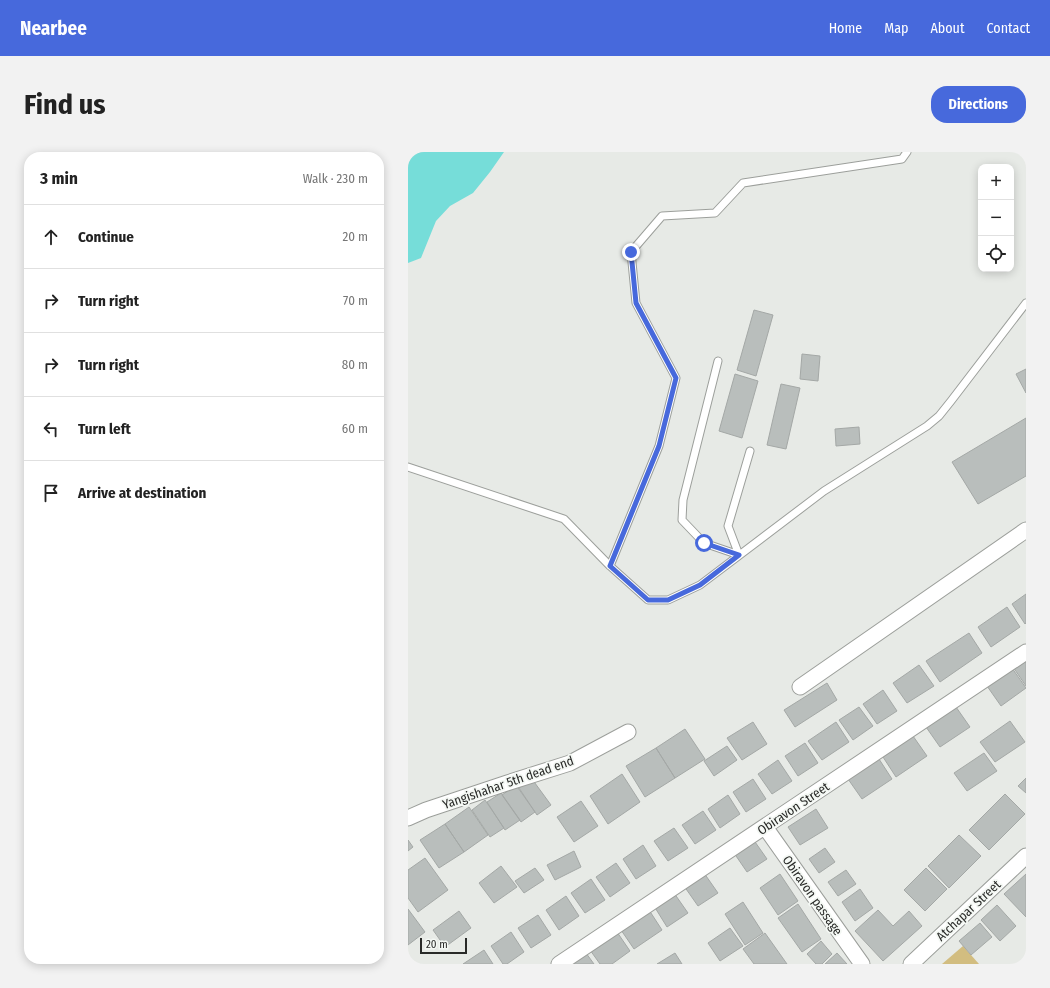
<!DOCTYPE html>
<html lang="en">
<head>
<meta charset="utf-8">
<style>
	:root { --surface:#fff; --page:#f2f2f2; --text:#222; --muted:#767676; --line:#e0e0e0; --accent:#4769dc }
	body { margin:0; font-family:"Fira Sans Condensed",sans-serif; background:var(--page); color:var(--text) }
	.controls { position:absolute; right:12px; top:12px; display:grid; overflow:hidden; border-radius:8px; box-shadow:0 2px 10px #0003 }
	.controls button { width:36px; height:36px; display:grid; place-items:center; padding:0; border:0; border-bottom:1px solid var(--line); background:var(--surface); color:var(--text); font:20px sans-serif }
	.scale { position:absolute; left:12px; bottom:10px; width:47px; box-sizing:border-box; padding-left:4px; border:2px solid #292a28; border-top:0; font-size:11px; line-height:14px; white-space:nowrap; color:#292a28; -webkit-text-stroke:3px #f4f8f4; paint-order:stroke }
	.stop { position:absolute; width:12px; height:12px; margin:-9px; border:3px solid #4769dc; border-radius:50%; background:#fff }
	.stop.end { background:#4769dc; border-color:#fff; box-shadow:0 1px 4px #0008 }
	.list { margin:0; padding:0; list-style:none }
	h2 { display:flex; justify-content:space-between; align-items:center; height:52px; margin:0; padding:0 16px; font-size:17px }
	h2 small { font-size:13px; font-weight:400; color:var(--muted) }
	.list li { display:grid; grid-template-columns:26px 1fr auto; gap:12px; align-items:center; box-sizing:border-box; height:64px; padding:0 16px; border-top:1px solid var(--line) }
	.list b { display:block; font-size:15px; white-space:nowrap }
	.list em { font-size:13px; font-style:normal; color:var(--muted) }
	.icon { flex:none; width:22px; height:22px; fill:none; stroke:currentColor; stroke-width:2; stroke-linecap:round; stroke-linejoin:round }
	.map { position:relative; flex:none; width:618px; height:812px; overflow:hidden; border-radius:16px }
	header { display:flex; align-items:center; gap:24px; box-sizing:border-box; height:56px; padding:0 20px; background:var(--accent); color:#fff }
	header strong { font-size:19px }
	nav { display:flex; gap:22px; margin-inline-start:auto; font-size:14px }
	.intro { display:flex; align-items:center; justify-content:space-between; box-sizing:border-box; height:96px; padding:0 24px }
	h1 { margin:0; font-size:28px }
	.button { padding:10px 18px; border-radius:16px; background:var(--accent); color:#fff; font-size:14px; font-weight:700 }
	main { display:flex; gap:24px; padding:0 24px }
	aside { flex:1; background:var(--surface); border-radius:16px; box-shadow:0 2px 10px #0003 }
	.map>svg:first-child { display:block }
	.green { fill:#d2bd80 }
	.water { fill:#76ddd9 }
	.building { fill:#b9bebc; stroke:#a4a8a6 }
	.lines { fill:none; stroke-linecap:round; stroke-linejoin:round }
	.service-casing { stroke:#9c9f9b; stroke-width:9 }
	.minor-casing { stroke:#9c9f9b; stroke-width:17 }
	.service { stroke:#fff; stroke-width:7 }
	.minor { stroke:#fff; stroke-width:15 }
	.route { stroke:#4769dc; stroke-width:5 }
	.labels { text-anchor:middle; stroke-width:3.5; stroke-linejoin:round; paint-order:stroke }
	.street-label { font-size:13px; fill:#292a28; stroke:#f4f8f4 }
</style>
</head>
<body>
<header>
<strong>Nearbee</strong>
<nav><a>Home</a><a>Map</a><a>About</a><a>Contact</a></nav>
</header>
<div class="intro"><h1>Find us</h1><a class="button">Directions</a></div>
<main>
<aside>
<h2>3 min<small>Walk · 230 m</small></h2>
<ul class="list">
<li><svg class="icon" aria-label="ahead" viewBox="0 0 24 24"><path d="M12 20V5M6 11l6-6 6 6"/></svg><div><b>Continue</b></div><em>20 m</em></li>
<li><svg class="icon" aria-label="right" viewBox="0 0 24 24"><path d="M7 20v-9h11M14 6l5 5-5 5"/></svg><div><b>Turn right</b></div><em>70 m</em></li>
<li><svg class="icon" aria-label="right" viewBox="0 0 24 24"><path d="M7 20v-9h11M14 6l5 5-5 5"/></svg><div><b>Turn right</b></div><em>80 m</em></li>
<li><svg class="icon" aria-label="left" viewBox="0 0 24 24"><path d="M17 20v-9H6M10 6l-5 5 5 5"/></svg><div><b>Turn left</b></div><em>60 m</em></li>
<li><svg class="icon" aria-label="arrive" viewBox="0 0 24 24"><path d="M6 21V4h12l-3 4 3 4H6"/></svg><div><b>Arrive at destination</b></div></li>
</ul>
</aside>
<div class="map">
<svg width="618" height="812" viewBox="0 0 618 812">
	<rect width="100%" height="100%" fill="#e7eae6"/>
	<path class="green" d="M 555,794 L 571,812 L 534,812 Z"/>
	<path class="water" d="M 0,0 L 96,0 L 82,20 L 65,41 L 42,54 L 28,69 L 13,106 L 0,111 Z"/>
	<path class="building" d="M 346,158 L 365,163 L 348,224 L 329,218 Z
		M 394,202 L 412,204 L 410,229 L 392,227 Z
		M 618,217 L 618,241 L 608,222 Z
		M 327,222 L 350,229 L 334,286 L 311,279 Z
		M 373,232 L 392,236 L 378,297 L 359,293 Z
		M 618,266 L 618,324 L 570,352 L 544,310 Z
		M 451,275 L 452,292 L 428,294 L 427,277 Z
		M 618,442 L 618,471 L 617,472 L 604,452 Z
		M 599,455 L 612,475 L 583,495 L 570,475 Z
		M 561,481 L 574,501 L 532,530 L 518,509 Z
		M 618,507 L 618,534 L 605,515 Z
		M 511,513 L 526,534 L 499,551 L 485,531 Z
		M 604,516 L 618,536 L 593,554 L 579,534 Z
		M 419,531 L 429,548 L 387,575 L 376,558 Z
		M 475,538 L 489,559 L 469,572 L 455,552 Z
		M 451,555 L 465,574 L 445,588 L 431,568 Z
		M 548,555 L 562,575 L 532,595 L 518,575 Z
		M 602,569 L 617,590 L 587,610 L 572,590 Z
		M 345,570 L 359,592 L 334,608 L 319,586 Z
		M 428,570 L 441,590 L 414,608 L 400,589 Z
		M 277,577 L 297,607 L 267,626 L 248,596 Z
		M 505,584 L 519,604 L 488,625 L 475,605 Z
		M 397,591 L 410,611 L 390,624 L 377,604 Z
		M 319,594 L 329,608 L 306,624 L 296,609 Z
		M 248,596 L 267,626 L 237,645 L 218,614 Z
		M 576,601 L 589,619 L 559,639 L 546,621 Z
		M 471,607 L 484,627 L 454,647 L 440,627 Z
		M 370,608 L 384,629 L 364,642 L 350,622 Z
		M 214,622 L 232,650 L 200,672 L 182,644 Z
		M 618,626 L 618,641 L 610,634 Z
		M 124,627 L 143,653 L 129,663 L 111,636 Z
		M 345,627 L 358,647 L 338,660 L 325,640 Z
		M 108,633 L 127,660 L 113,670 L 94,643 Z
		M 93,641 L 112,668 L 97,678 L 79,650 Z
		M 597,642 L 617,662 L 581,698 L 561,678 Z
		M 320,643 L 332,662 L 312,676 L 300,657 Z
		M 77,648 L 96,676 L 82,685 L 64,658 Z
		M 173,649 L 190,674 L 166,690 L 149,665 Z
		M 61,655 L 80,683 L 56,700 L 37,672 Z
		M 408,657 L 420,676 L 392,693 L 380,675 Z
		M 295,659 L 308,678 L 287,692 L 274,673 Z
		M 37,672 L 56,700 L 31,716 L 12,688 Z
		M 266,676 L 280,696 L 260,709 L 246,689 Z
		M 551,683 L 573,704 L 541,736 L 520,714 Z
		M 345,687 L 359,707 L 339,720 L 326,701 Z
		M 0,688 L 5,695 L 0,699 Z
		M 235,693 L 248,714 L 228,727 L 215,707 Z
		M 417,696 L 427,710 L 411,721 L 401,707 Z
		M 166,699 L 173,715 L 147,728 L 139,713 Z
		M 17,706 L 40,738 L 10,760 L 0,746 L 0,718 Z
		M 208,711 L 222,731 L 202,745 L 188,725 Z
		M 93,714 L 109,735 L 86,751 L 71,731 Z
		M 127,716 L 136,728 L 116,741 L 107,729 Z
		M 518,716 L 539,737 L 517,759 L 496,738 Z
		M 438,718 L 448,732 L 430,744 L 420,730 Z
		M 296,721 L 310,741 L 290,754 L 276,734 Z
		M 372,722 L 390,749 L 370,763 L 352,736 Z
		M 618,722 L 618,765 L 596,742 Z
		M 183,727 L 197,748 L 177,761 L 163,741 Z
		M 452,737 L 465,756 L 447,769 L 434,750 Z
		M 266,741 L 280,761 L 259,775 L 246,754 Z
		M 158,744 L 171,764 L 151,778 L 138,758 Z
		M 335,750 L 355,781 L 337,793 L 317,762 Z
		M 390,752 L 413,787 L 394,800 L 370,766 Z
		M 589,753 L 608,774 L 592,789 L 573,768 Z
		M 0,757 L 17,780 L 0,793 Z
		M 241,758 L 254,778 L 226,797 L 213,778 Z
		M 470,758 L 485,774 L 501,759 L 514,774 L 475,809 L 447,779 Z
		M 51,759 L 63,776 L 37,795 L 25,778 Z
		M 130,763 L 143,783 L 123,796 L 110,776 Z
		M 572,771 L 584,785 L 563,803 L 551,789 Z
		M 322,776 L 335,794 L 312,809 L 300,791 Z
		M 103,780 L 116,800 L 99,812 L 95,812 L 83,794 Z
		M 209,780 L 222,799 L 204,812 L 192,812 L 182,798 Z
		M 357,781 L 379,812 L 346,812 L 335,797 Z
		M 413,789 L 424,802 L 414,812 L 408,812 L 399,802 Z
		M 76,798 L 85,812 L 55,812 Z
		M 178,801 L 186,812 L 161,812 Z
		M 267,801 L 274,812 L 249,812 Z
		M 429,801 L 439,812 L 417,812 Z"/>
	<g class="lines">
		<g class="service-casing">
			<path id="service" d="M 310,209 L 275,348 L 274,368 L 296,391 L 331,403 L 320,374 L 342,299
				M 0,315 L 156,367 L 202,414 L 240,448 L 260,448 L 292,433 L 416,339 L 519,274 L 531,264 L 543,249 L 618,151
				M 202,414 L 251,294 L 268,226 L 228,151 L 223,100 L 254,64 L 307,61 L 335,31 L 494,7 L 499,0"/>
		</g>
		<g class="minor-casing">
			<path id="minor" d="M 392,535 L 618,378
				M 0,666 L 18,658 L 99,631 L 162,611 L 220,580
				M 357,675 L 454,812
				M 151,812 L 618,500
				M 503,812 L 618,704"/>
		</g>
		<use href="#service" class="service"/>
		<use href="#minor" class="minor"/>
	</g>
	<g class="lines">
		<path class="route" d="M 223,100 L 228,151 L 268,226 L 251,294 L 202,414 L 240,448 L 260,448 L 292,433 L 331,403 L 296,391"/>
	</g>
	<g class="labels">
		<g class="street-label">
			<text transform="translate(100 630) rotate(-19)" y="5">Yangishahar 5th dead end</text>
			<text transform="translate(385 656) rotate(-34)" y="5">Obiravon Street</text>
			<text transform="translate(405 743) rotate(55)" y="5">Obiravon passage</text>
			<text transform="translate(560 758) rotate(-43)" y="5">Atchapar Street</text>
		</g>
	</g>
</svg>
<div class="controls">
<button>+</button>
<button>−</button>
<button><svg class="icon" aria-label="locate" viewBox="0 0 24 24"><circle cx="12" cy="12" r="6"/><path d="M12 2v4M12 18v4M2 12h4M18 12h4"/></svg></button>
</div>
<div class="scale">20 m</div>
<div class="stop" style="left:296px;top:391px"></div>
<div class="stop end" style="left:223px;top:100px"></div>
</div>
</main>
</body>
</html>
